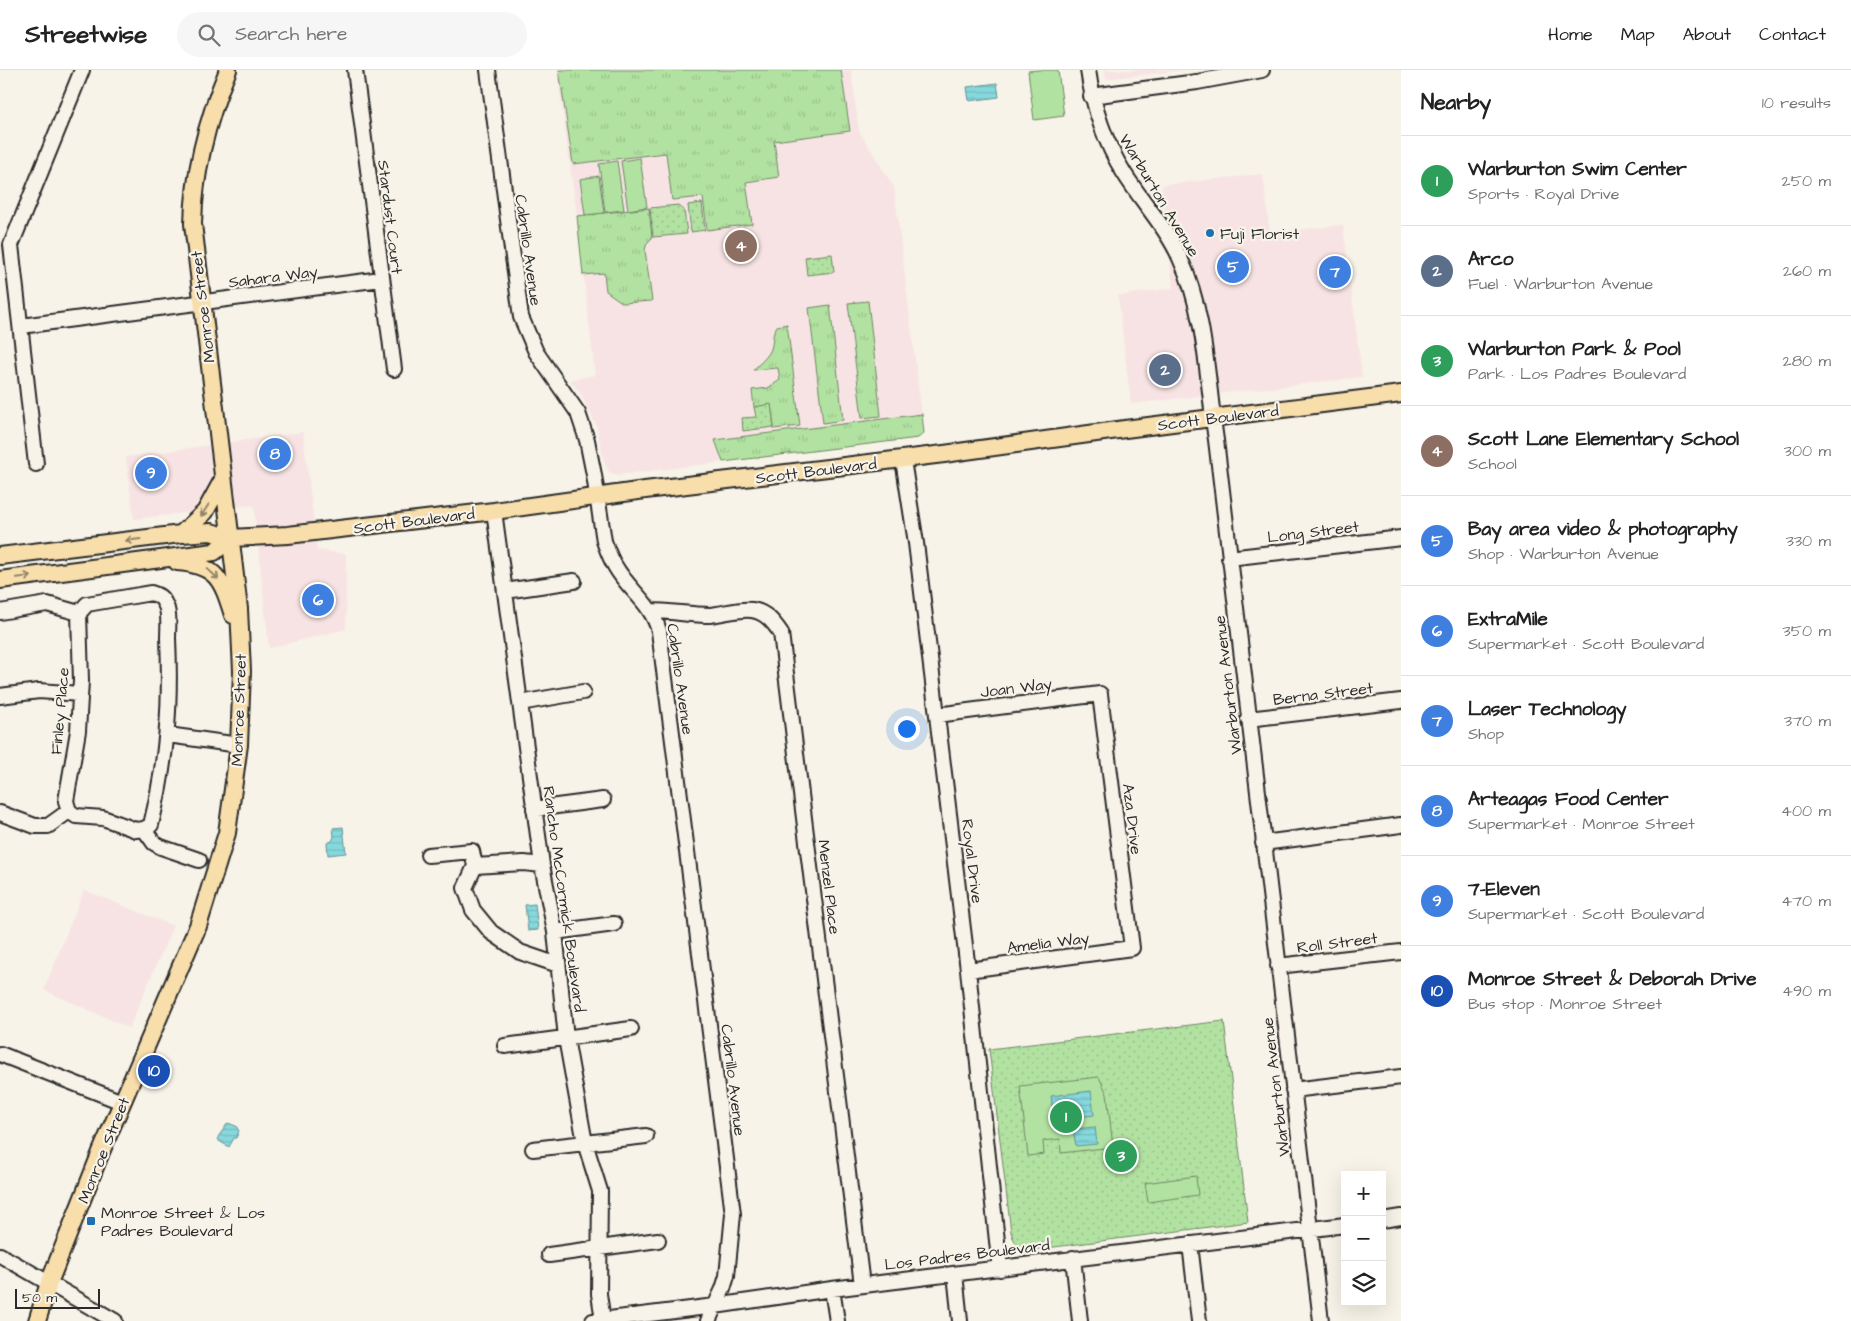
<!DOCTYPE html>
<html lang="en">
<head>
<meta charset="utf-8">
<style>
	:root { --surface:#fff; --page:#f6f6f6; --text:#222; --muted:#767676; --line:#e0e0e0; --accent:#db2777 }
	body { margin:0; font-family:"Architects Daughter",sans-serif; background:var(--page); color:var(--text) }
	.controls { position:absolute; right:15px; bottom:15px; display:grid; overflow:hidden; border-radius:0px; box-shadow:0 5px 20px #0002 }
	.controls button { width:45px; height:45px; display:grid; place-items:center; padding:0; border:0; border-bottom:1px solid var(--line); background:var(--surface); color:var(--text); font:25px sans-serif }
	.scale { position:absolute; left:15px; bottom:12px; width:85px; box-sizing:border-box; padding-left:5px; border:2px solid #2b2b2b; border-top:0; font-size:14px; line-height:18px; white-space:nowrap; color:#2b2b2b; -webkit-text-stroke:4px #f7f3e8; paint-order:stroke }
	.you { position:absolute; left:906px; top:658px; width:18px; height:18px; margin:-12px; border:4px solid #fff; border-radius:50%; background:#1a73e8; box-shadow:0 0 0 8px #1a73e833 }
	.badge { display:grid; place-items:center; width:32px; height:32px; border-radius:50%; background:var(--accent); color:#fff; font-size:16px; font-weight:700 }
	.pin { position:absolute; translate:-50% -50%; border:2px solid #fff; box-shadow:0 1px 5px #0006 }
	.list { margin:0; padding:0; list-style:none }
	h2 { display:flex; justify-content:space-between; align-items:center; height:65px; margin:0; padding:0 20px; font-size:21px }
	h2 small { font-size:16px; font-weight:400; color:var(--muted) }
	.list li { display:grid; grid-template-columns:32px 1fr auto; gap:15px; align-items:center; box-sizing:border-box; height:90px; padding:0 20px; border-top:1px solid var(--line) }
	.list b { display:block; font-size:19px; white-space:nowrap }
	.list p { margin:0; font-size:16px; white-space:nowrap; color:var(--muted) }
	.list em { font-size:16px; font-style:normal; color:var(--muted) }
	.icon { flex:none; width:28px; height:28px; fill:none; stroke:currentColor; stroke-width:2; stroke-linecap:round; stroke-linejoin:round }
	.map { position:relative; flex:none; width:1401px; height:1251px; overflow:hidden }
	header { display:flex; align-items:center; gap:30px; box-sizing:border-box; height:70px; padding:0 25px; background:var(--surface); border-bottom:1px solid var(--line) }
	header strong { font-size:24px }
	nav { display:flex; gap:28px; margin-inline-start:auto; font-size:18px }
	.search { width:350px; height:45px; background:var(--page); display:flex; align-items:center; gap:12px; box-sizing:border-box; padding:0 18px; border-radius:28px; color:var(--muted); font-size:19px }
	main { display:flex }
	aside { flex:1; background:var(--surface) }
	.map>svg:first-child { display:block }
	.built { fill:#f7e3e3 }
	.grass { fill:url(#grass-tufts); stroke:#6e8666 }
	.park { fill:url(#park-dots); stroke:#6e8666 }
	.pitch { fill:#b2e2a1; stroke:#6e8666 }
	.water { fill:url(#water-rules); stroke:#629396 }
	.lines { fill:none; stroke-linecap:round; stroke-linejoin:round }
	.minor-casing { stroke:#2b2b2b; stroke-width:18 }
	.major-casing { stroke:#2b2b2b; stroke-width:20 }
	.minor { stroke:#f7f3e8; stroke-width:14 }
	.major { stroke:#f8deab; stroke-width:16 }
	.oneway { stroke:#92846b }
	.poi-dot { fill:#1f6fb2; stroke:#f7f3e8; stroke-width:2 }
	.labels { text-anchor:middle; stroke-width:4.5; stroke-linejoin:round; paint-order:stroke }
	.street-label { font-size:16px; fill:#2b2b2b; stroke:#f7f3e8 }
	.poi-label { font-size:16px; fill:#2b2b2b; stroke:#f7f3e8; text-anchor:start }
</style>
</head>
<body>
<header>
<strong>Streetwise</strong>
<div class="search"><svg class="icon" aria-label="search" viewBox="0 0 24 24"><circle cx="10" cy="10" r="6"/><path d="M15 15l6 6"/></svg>Search here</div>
<nav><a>Home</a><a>Map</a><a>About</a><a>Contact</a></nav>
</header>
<main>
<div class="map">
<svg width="1401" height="1251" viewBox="0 0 1401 1251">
	<defs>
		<pattern id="grass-tufts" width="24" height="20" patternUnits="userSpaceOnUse" patternTransform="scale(1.25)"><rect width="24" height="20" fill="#b2e2a1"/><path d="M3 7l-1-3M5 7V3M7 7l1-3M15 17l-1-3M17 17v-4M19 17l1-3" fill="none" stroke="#99c28b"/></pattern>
		<pattern id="park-dots" width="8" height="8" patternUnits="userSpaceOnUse" patternTransform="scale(1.25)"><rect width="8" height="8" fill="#b2e2a1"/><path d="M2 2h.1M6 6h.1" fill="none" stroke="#99c28b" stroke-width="1.8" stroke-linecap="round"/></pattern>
		<pattern id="water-rules" width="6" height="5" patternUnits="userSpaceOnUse" patternTransform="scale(1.25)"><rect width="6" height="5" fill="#86d8dd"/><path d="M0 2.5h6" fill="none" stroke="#74babe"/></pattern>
	</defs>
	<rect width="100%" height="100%" fill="#f7f3e8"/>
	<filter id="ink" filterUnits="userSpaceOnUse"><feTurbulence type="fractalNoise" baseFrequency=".02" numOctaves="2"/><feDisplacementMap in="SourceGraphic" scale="10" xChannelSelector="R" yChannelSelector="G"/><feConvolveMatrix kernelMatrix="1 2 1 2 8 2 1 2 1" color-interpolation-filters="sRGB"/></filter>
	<g filter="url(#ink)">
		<path class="built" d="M 557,0 L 851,0 L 859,61 L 894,117 L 924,363 L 918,368 L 617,405 L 609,402 L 605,395 L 597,358 L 581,324 L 570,310 L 595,305 L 577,146 Z
			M 1105,0 L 1184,0 L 1106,9 Z
			M 1263,104 L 1270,163 L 1343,155 L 1362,307 L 1131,334 L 1118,226 L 1173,218 L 1162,115 Z
			M 303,362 L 317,480 L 346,484 L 346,559 L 269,578 L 254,435 L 134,449 L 126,387 Z
			M 84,820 L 173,856 L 129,958 L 44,920 Z"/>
		<path class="grass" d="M 559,0 L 841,0 L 850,61 L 774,71 L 779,107 L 746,112 L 752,154 L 707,160 L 703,127 L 672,130 L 666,83 L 573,94 Z
			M 649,138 L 652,168 L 647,173 L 645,180 L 652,231 L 623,233 L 606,221 L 604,203 L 583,205 L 577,146 Z
			M 868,231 L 881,346 L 862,348 L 848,233 Z
			M 830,235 L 843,350 L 823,353 L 809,238 Z
			M 787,254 L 800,356 L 773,359 L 774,357 L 771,335 L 754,337 L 752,320 L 768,318 L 780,310 L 778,298 L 753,300 C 759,294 768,287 771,279 C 774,269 771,266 777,256 Z
			M 922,344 L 924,363 L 918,368 L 723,392 L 715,370 Z"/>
		<path class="park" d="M 702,133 L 705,160 L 691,162 L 688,135 Z
			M 678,135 L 684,140 L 687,164 L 653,167 L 650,138 Z
			M 832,184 L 834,202 L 807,205 L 805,187 Z
			M 771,334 L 774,357 L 743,361 L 742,348 L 756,347 L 754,337 Z
			M 1224,951 L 1248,1152 L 1031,1180 C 1019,1178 1014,1173 1011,1162 L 989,979 Z"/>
		<path class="pitch" d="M 1039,0 L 1058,0 L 1064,46 L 1034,50 L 1028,1 Z
			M 640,88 L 647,137 L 628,140 L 621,91 Z
			M 617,91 L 624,140 L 605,142 L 599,94 Z
			M 599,106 L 604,143 L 585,145 L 580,109 Z
			M 1099,1007 L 1107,1024 L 1113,1077 L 1061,1083 L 1060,1069 L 1043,1071 L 1044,1084 L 1028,1086 L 1020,1016 Z
			M 1196,1106 L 1198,1125 L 1148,1132 L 1145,1113 Z"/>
		<path class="water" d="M 997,13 L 999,27 L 969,31 L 967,17 Z
			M 343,757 L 346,783 L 328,785 L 327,773 L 332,771 L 334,767 L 333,758 Z
			M 535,834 L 538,860 L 528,861 L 525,835 Z
			M 1091,1021 L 1094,1045 L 1054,1050 L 1051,1026 Z
			M 228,1053 L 236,1056 L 239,1061 L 236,1068 L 234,1068 L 229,1077 L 219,1071 L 218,1067 Z
			M 1095,1057 L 1097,1074 L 1076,1076 L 1073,1059 Z"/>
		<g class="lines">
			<g class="minor-casing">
				<path id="minor" d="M 355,0 L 394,299
					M 488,0 L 521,247 L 536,282 L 578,343 L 587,370 L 594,405 L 604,471 C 607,479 610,488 615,496 C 629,521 651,532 659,561 L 733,1144 L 727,1206 L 723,1219 L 708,1251
					M 1088,0 C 1093,37 1104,71 1124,103 C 1142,132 1166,157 1180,188 C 1206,244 1207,310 1216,370 L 1321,1251
					M 1091,26 L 1197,12 L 1262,0
					M 21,256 L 381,209
					M 903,390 L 916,473 L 968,900 L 1000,1199
					M 36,394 L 11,175 L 82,0
					M 494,441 L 542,795 L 555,862 L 566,968 L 585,1073 L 600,1121 L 599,1224 L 603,1250
					M 1229,488 L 1401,468
					M 505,521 L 574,511
					M 651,541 C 671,541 690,545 710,545 C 723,544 739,538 752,540 C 766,542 774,553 781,563 L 862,1215
					M 0,542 L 47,534 L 79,543
					M 0,626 L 39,621 L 80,624
					M 520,633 L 583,622
					M 937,645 L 1100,624 L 1132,878 L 968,900
					M 1248,649 L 1401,631
					M 168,665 L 239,675
					M 534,739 L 603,730
					M 69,741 L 76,746 L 103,748 L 136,760 L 144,759 L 151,755 C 167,689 171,635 168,568 C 168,559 170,542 165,534 C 162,527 158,525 151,523 L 87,534 L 79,543
					M 69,741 L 66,731 L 78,661 L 81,611 L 79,543
					M 0,743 L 35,756 L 48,756 L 69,741
					M 144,759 L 154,773 L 161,777 L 199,790
					M 1263,773 L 1401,755
					M 428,785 L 472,781 L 475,796
					M 542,795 L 524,793 L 475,796 L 465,818 L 473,840 L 491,862 L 520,882 L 558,895
					M 555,862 L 614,854
					M 1278,896 L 1401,882
					M 505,976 L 631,959
					M 0,984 L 122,1032
					M 1293,1020 L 1401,1007
					M 533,1079 L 646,1066
					M 1382,1150 L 1401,1147
					M 1190,1174 L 1199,1251
					M 0,1185 L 115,1251
					M 549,1185 L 658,1170
					M 1073,1188 L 1080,1251
					M 955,1204 L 960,1251
					M 832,1219 L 837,1251
					M 593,1251 L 715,1236 L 832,1219 L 1345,1155"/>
			</g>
			<g class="major-casing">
				<path id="major" d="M 181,464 L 205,442 L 222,411
					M 0,486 L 181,464 L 211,462 L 231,468 L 288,465 L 494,441 L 645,420 L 944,384 L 1125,359 L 1401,324
					M 177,492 C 217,495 222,510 233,545
					M 0,510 L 214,482 L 231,468
					M 37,1251 L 49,1213 L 101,1082 L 198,856 L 227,763 L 239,675 L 242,601 L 239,539 L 193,154 C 194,100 207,50 228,0"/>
			</g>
			<use href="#minor" class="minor"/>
			<use href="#major" class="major"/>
		</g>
		<defs><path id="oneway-shaft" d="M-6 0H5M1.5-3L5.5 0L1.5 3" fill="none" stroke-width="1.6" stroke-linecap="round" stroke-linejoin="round" transform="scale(1.25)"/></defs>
		<g class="oneway">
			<use href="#oneway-shaft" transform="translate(205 440) rotate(123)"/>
			<use href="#oneway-shaft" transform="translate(133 470) rotate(173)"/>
			<use href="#oneway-shaft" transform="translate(213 504) rotate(42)"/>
			<use href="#oneway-shaft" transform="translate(24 507) rotate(-6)"/>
		</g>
	</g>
	<g class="poi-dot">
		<circle cx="1210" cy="163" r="5"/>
		<rect x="86" y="1146" width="10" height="10" rx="2.5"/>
	</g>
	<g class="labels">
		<g class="street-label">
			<text transform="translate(1160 125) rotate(59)" y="6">Warburton Avenue</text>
			<text transform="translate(391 147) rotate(83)" y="6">Stardust Court</text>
			<text transform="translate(529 180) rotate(82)" y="6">Cabrillo Avenue</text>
			<text transform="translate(273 206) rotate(-7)" y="6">Sahara Way</text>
			<text transform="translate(202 237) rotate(-97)" y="6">Monroe Street</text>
			<text transform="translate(1218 347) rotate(-7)" y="6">Scott Boulevard</text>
			<text transform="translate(816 400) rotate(-7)" y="6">Scott Boulevard</text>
			<text transform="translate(414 450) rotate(-7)" y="6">Scott Boulevard</text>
			<text transform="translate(1313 461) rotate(-7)" y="6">Long Street</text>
			<text transform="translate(681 609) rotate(82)" y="6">Cabrillo Avenue</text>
			<text transform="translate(1227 615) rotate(-97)" y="6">Warburton Avenue</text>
			<text transform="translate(1016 617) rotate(-7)" y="6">Joan Way</text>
			<text transform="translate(1323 623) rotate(-7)" y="6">Berna Street</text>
			<text transform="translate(238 640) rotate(-88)" y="6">Monroe Street</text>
			<text transform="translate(59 641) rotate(-85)" y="6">Finley Place</text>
			<text transform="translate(1133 749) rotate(83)" y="6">Aza Drive</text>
			<text transform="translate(973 791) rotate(83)" y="6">Royal Drive</text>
			<text transform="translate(830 817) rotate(83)" y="6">Menzel Place</text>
			<text transform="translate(565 829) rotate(82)" y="6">Rancho McCormick Boulevard</text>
			<text transform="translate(1048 872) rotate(-7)" y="6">Amelia Way</text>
			<text transform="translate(1337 872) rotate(-7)" y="6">Roll Street</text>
			<text transform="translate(734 1010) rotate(83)" y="6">Cabrillo Avenue</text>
			<text transform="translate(1275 1017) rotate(-97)" y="6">Warburton Avenue</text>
			<text transform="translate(103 1080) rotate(-68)" y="6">Monroe Street</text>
			<text transform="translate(967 1184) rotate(-7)" y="6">Los Padres Boulevard</text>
		</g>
		<g class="poi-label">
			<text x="1220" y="169">Fuji Florist</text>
			<text x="101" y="1148">Monroe Street &amp; Los<tspan x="101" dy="18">Padres Boulevard</tspan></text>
		</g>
	</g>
</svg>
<div class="controls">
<button>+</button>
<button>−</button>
<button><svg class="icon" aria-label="layers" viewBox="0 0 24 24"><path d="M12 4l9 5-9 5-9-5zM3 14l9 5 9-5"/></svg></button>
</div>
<div class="scale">50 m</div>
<div class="you"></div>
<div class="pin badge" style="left:1066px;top:1047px;background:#2e9e5b">1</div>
<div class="pin badge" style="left:1165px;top:300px;background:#5c6f8a">2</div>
<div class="pin badge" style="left:1121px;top:1086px;background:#2e9e5b">3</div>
<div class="pin badge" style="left:741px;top:176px;background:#8d6e63">4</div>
<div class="pin badge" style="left:1233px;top:197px;background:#3f7fe0">5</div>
<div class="pin badge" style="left:318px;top:530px;background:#3f7fe0">6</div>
<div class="pin badge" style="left:1335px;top:202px;background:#3f7fe0">7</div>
<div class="pin badge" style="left:275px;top:384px;background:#3f7fe0">8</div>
<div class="pin badge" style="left:151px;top:403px;background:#3f7fe0">9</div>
<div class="pin badge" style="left:154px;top:1001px;background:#1a4fb4">10</div>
</div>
<aside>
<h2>Nearby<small>10 results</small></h2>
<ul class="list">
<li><span class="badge" style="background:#2e9e5b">1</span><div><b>Warburton Swim Center</b><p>Sports · Royal Drive</p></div><em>250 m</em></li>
<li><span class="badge" style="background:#5c6f8a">2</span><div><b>Arco</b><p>Fuel · Warburton Avenue</p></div><em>260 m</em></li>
<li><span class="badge" style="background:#2e9e5b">3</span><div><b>Warburton Park &amp; Pool</b><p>Park · Los Padres Boulevard</p></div><em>280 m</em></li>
<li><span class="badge" style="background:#8d6e63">4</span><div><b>Scott Lane Elementary School</b><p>School</p></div><em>300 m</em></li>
<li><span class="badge" style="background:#3f7fe0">5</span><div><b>Bay area video &amp; photography</b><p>Shop · Warburton Avenue</p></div><em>330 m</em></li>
<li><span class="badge" style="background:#3f7fe0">6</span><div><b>ExtraMile</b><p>Supermarket · Scott Boulevard</p></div><em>350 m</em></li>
<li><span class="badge" style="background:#3f7fe0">7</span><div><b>Laser Technology</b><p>Shop</p></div><em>370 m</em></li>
<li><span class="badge" style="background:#3f7fe0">8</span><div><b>Arteagas Food Center</b><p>Supermarket · Monroe Street</p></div><em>400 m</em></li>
<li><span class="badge" style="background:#3f7fe0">9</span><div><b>7-Eleven</b><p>Supermarket · Scott Boulevard</p></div><em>470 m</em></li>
<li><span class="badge" style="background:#1a4fb4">10</span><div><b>Monroe Street &amp; Deborah Drive</b><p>Bus stop · Monroe Street</p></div><em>490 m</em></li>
</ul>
</aside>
</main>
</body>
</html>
